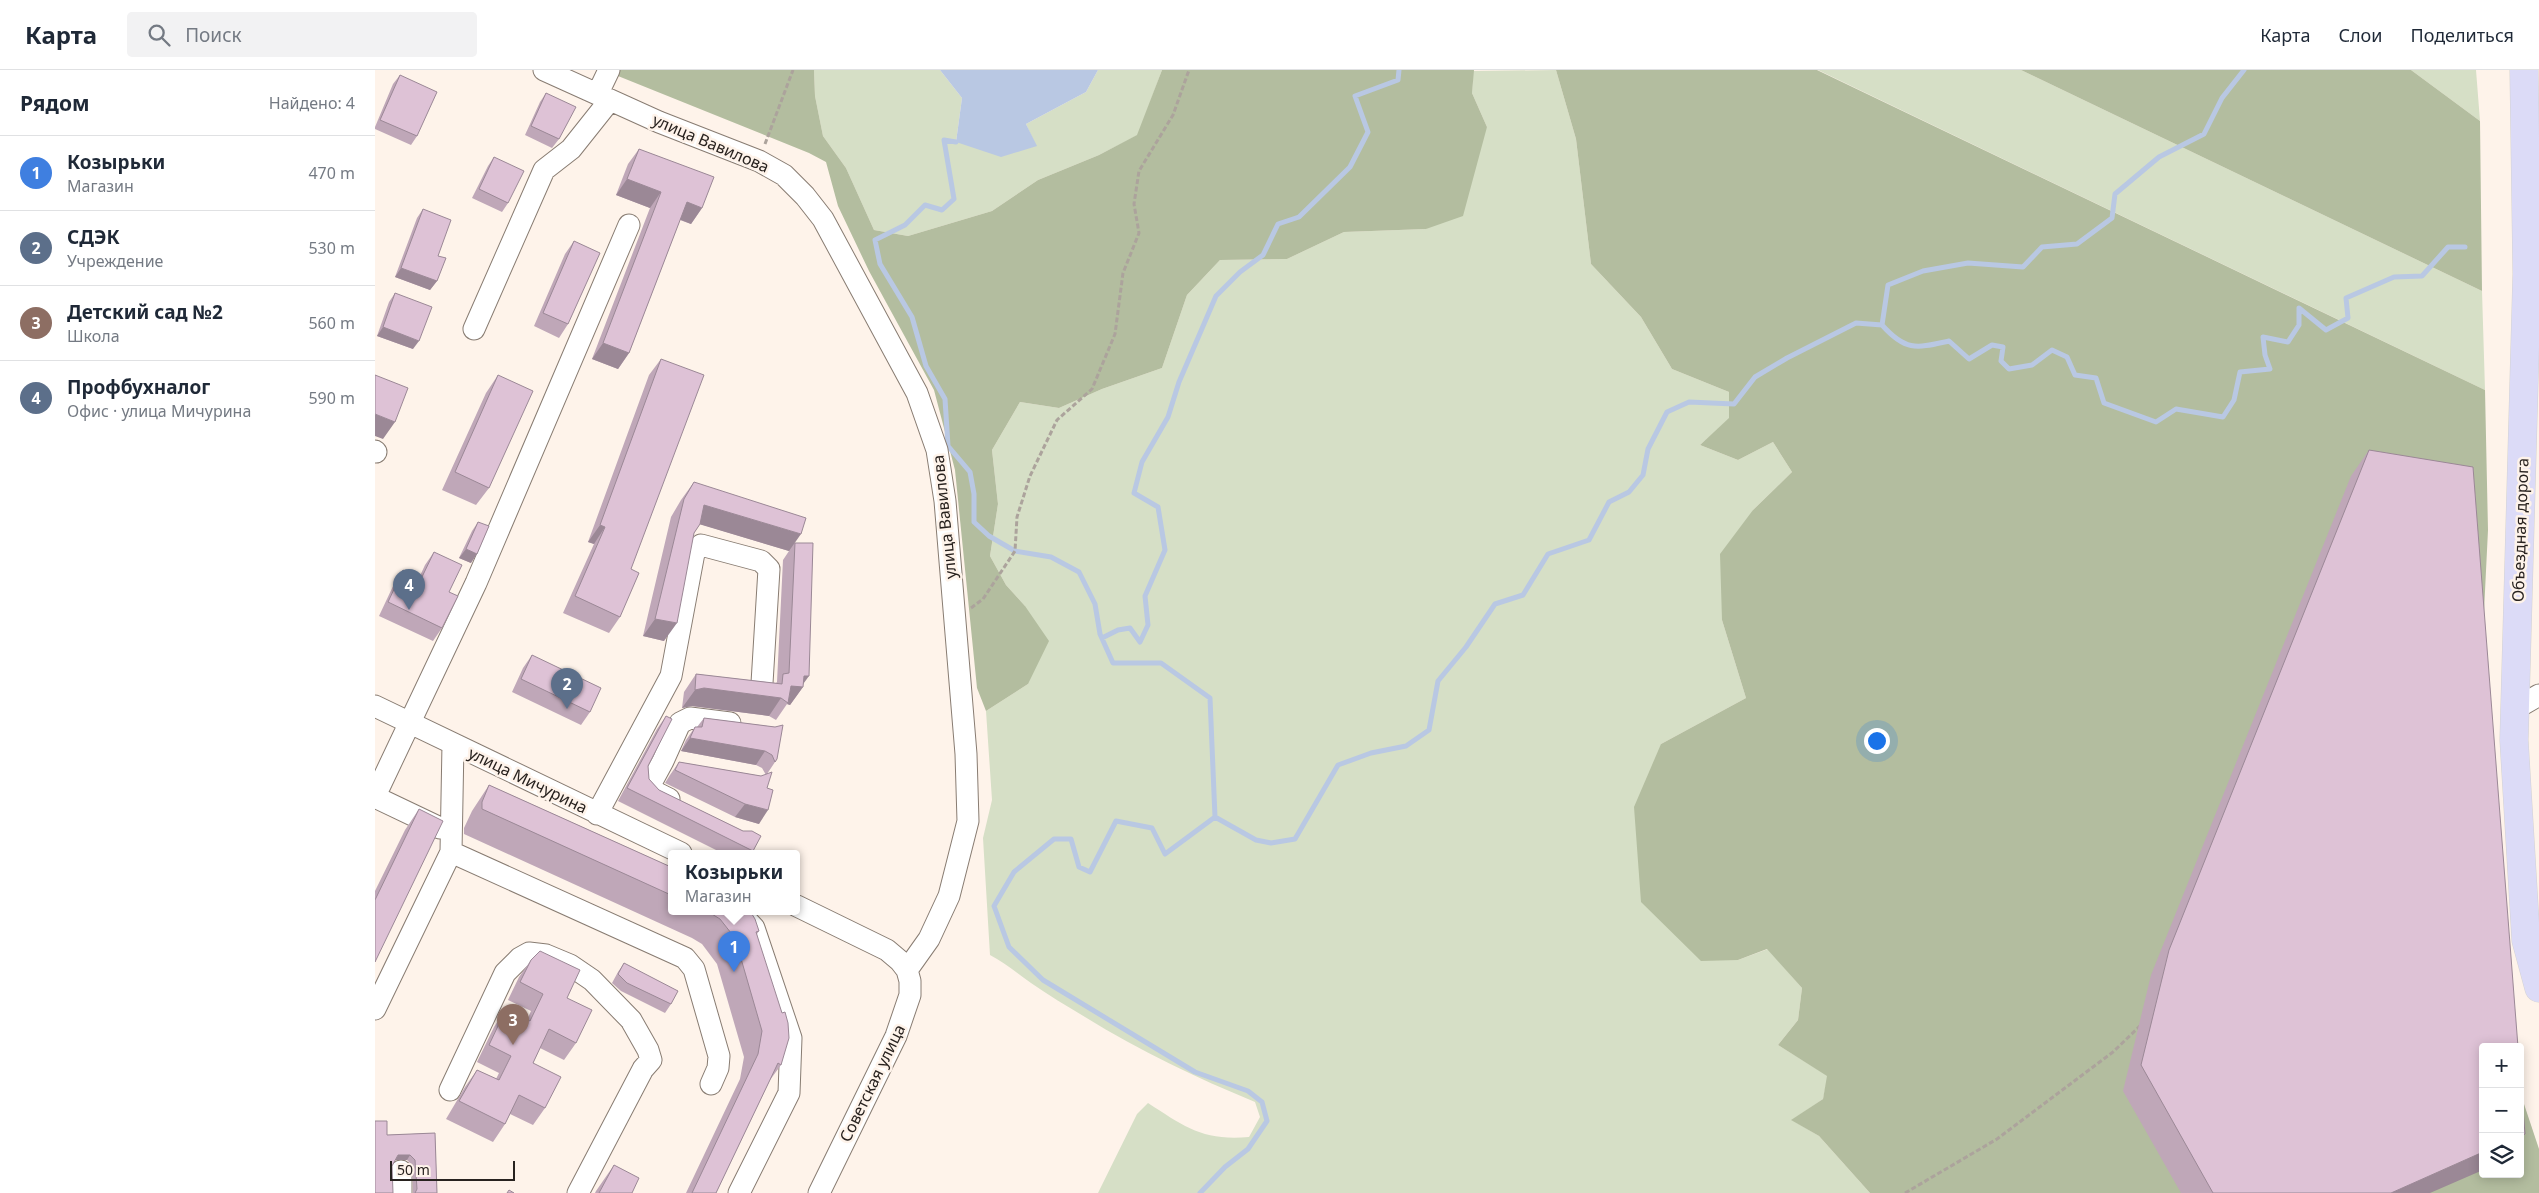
<!DOCTYPE html>
<html lang="ru">
<head>
<meta charset="utf-8">
<style>
	:root { --surface:#fff; --page:#f2f2f3; --text:#1f2937; --muted:#747a83; --line:#e0e1e3; --accent:#2563eb }
	body { margin:0; font-family:"Noto Sans",sans-serif; background:var(--page); color:var(--text) }
	.controls { position:absolute; right:15px; bottom:15px; display:grid; overflow:hidden; border-radius:5px; box-shadow:0 2px 12px #0003 }
	.controls button { width:45px; height:45px; display:grid; place-items:center; padding:0; border:0; border-bottom:1px solid var(--line); background:var(--surface); color:var(--text); font:25px sans-serif }
	.scale { position:absolute; left:15px; bottom:12px; width:125px; box-sizing:border-box; padding-left:5px; border:2px solid #28221f; border-top:0; font-size:14px; line-height:18px; white-space:nowrap; color:#28221f; -webkit-text-stroke:4px #fef3ea; paint-order:stroke }
	.you { position:absolute; left:1501px; top:670px; width:18px; height:18px; margin:-12px; border:4px solid #fff; border-radius:50%; background:#1a73e8; box-shadow:0 0 0 8px #1a73e833 }
	.badge { display:grid; place-items:center; width:32px; height:32px; border-radius:50%; background:var(--accent); color:#fff; font-size:16px; font-weight:700 }
	.pin { position:absolute; translate:-50% -41px; filter:drop-shadow(0 1px 2px #0008) }
	.pin::after { content:''; position:absolute; top:26px; width:18px; height:15px; background:inherit; clip-path:polygon(0 0,100% 0,50% 100%) }
	.popup { position:absolute; left:293px; top:780px; width:132px; height:65px; box-sizing:border-box; display:grid; place-content:center; border-radius:5px; background:var(--surface); filter:drop-shadow(0 1px 4px #0005); font-size:16px; white-space:nowrap; color:var(--muted) }
	.popup b { font-size:19px; color:var(--text) }
	.popup::after { content:''; position:absolute; left:50%; top:100%; margin-left:-10px; border:10px solid transparent; border-top-color:var(--surface) }
	.list { margin:0; padding:0; list-style:none }
	h2 { display:flex; justify-content:space-between; align-items:center; height:65px; margin:0; padding:0 20px; font-size:21px }
	h2 small { font-size:16px; font-weight:400; color:var(--muted) }
	.list li { display:grid; grid-template-columns:32px 1fr auto; gap:15px; align-items:center; box-sizing:border-box; height:75px; padding:0 20px; border-top:1px solid var(--line) }
	.list b { display:block; font-size:19px; white-space:nowrap }
	.list p { margin:0; font-size:16px; white-space:nowrap; color:var(--muted) }
	.list em { font-size:16px; font-style:normal; color:var(--muted) }
	.icon { flex:none; width:28px; height:28px; fill:none; stroke:currentColor; stroke-width:2; stroke-linecap:round; stroke-linejoin:round }
	.map { position:relative; flex:none; width:2164px; height:1123px; overflow:hidden }
	header { display:flex; align-items:center; gap:30px; box-sizing:border-box; height:70px; padding:0 25px; background:var(--surface); border-bottom:1px solid var(--line) }
	header strong { font-size:24px }
	nav { display:flex; gap:28px; margin-inline-start:auto; font-size:18px }
	.search { width:350px; height:45px; background:var(--page); display:flex; align-items:center; gap:12px; box-sizing:border-box; padding:0 18px; border-radius:5px; color:var(--muted); font-size:19px }
	main { display:flex }
	aside { flex:1; background:var(--surface) }
	.map>svg:first-child { display:block }
	.green { fill:#d6dfc6 }
	.forest { fill:#b3bd9f }
	.water { fill:#b9c8e3 }
	.lines { fill:none; stroke-linecap:round; stroke-linejoin:round }
	.stream { stroke:#b9c8e3; stroke-width:5 }
	.minor-casing { stroke:#887c72; stroke-width:23 }
	.major-casing { stroke:#d4d3d2; stroke-width:29 }
	.path { stroke:#aca39c; stroke-width:3; stroke-dasharray:5 2.5; stroke-linecap:butt }
	.minor { stroke:#fff; stroke-width:21 }
	.major { stroke:#dcdbf7; stroke-width:28 }
	.wall { fill:#bfa7b8 }
	.shaded-wall { fill:#9b8896 }
	.building { fill:#dec2d6; stroke:#9b8896 }
	.labels { text-anchor:middle; stroke-width:5; stroke-linejoin:round; paint-order:stroke }
	.street-label { font-size:16px; fill:#28221f; stroke:#fef3ea }
</style>
</head>
<body>
<header>
<strong>Карта</strong>
<div class="search"><svg class="icon" aria-label="search" viewBox="0 0 24 24"><circle cx="10" cy="10" r="6"/><path d="M15 15l6 6"/></svg>Поиск</div>
<nav><a>Карта</a><a>Слои</a><a>Поделиться</a></nav>
</header>
<main>
<aside>
<h2>Рядом<small>Найдено: 4</small></h2>
<ul class="list">
<li><span class="badge" style="background:#3f7fe0">1</span><div><b>Козырьки</b><p>Магазин</p></div><em>470 m</em></li>
<li><span class="badge" style="background:#5c6f8a">2</span><div><b>СДЭК</b><p>Учреждение</p></div><em>530 m</em></li>
<li><span class="badge" style="background:#8d6e63">3</span><div><b>Детский сад №2</b><p>Школа</p></div><em>560 m</em></li>
<li><span class="badge" style="background:#5c6f8a">4</span><div><b>Профбухналог</b><p>Офис · улица Мичурина</p></div><em>590 m</em></li>
</ul>
</aside>
<div class="map">
<svg width="2164" height="1123" viewBox="0 0 2164 1123">
	<rect width="100%" height="100%" fill="#fef3ea"/>
	<path class="green" d="M 439,0 L 565,0 L 587,28 L 581,72 L 661,76 L 651,54 L 711,22 L 723,0 L 787,0 L 763,65 L 724,85 L 663,110 L 617,141 L 533,166 L 499,160 L 471,98 L 448,66 L 440,26 Z
		M 1181,0 L 1201,69 L 1216,194 L 1266,247 L 1297,299 L 1354,322 L 1355,348 L 1325,375 L 1363,390 L 1398,372 L 1417,402 L 1378,440 L 1347,550 L 1371,628 L 1286,674 L 1363,890 L 1393,879 L 1427,918 L 1423,950 L 1403,975 L 1453,1006 L 1448,1029 L 1417,1050 L 1444,1066 L 1495,1123 L 723,1123 L 762,1044 L 773,1033 C 810,1057 828,1071 874,1067 L 885,1047 L 880,1032 C 822,1008 765,981 710,947 C 692,936 673,925 656,913 C 642,903 630,893 615,885 L 608,768 L 617,730 L 611,641 L 653,614 L 650,536 L 631,515 L 615,486 L 623,434 L 617,380 L 645,332 L 684,338 L 727,319 L 787,298 L 812,225 L 845,190 L 912,189 L 969,162 L 1051,159 L 1112,57 L 1097,23 L 1098,1 Z
		M 1443,0 L 1646,0 L 2107,221 L 2110,320 Z
		M 2036,0 L 2101,0 L 2105,51 Z"/>
	<path class="forest" d="M 245,0 L 439,0 L 440,26 L 448,66 L 471,98 L 499,160 L 533,166 L 617,141 L 663,110 L 724,85 L 762,65 L 787,0 L 1099,0 L 1097,23 L 1112,57 L 1088,146 L 1051,159 L 969,162 L 912,189 L 845,190 L 812,225 L 787,298 L 727,319 L 684,338 L 645,332 L 617,380 L 623,434 L 615,486 L 631,515 L 650,536 L 674,571 L 653,614 L 611,641 L 602,618 L 580,400 L 559,320 L 494,201 L 463,136 L 451,92 L 434,83 L 243,6 Z
		M 1181,0 L 1442,0 L 2110,320 L 2113,460 L 2097,787 L 2108,977 L 2108,1104 L 2145,1104 L 2145,1022 L 2164,1079 L 2164,1123 L 1495,1123 L 1444,1066 L 1416,1050 L 1448,1029 L 1452,1006 L 1403,975 L 1423,950 L 1427,918 L 1392,879 L 1363,890 L 1326,891 L 1266,832 L 1259,737 L 1286,674 L 1371,628 L 1347,550 L 1345,484 L 1378,440 L 1417,402 L 1398,372 L 1363,390 L 1325,375 L 1354,348 L 1354,322 L 1297,299 L 1266,247 L 1216,194 L 1201,69 Z
		M 1646,0 L 2036,0 L 2105,51 L 2107,221 Z"/>
	<path class="water" d="M 565,0 L 723,0 L 711,22 L 651,54 L 662,76 L 626,87 L 581,72 L 587,28 Z"/>
	<g class="lines">
		<path class="stream" d="M 581,72 L 569,70 L 579,129 L 567,140 L 550,135 L 530,155 L 500,170 L 505,194 L 537,247 L 551,296 L 570,329 L 573,376 L 595,402 L 599,424 L 599,452 L 614,466 L 640,481 L 676,487 L 704,502 L 720,534 L 725,564 L 738,593 L 786,593 L 835,628 L 840,747 L 790,784 L 777,758 L 741,751 L 715,802 L 704,797 L 696,769 L 679,769 L 639,802 L 619,836 L 634,877 L 668,910 L 820,1002 L 873,1021 L 887,1032 L 892,1051 L 873,1079 L 850,1097 L 825,1123
			M 1507,255 C 1531,282 1542,278 1574,271 L 1594,289 L 1617,275 L 1628,277 L 1626,291 L 1634,299 L 1657,295 L 1677,280 L 1692,287 L 1700,305 L 1721,308 L 1729,333 L 1781,352 L 1801,339 L 1848,347 L 1859,330 L 1865,302 L 1895,299 L 1890,285 L 1888,267 L 1913,272 L 1924,255 L 1924,238 L 1951,260 L 1973,248 L 1971,228 L 2019,207 L 2047,206 L 2073,177 L 2090,177
			M 727,568 L 743,560 L 755,558 L 765,572 L 773,555 L 770,526 L 790,480 L 783,437 L 759,423 L 767,392 L 793,347 L 804,312 L 841,226 L 865,202 L 888,185 L 903,154 L 924,147 L 975,97 L 993,62 L 980,26 L 1023,10 L 1024,0
			M 840,747 L 881,770 L 896,773 L 920,769 L 963,695 L 996,683 L 1031,676 L 1054,660 L 1063,611 L 1091,577 L 1120,534 L 1148,525 L 1173,484 L 1214,470 L 1234,432 L 1254,422 L 1268,405 L 1273,379 L 1292,342 L 1314,332 L 1359,334 L 1380,307 L 1412,288 L 1481,253 L 1507,255 L 1513,215 L 1548,201 L 1593,193 L 1648,197 L 1667,177 L 1702,174 L 1737,148 L 1740,124 L 1784,87 L 1829,64 L 1847,28 L 1869,0"/>
		<g class="minor-casing">
			<path id="minor" d="M 169,0 L 284,52 L 384,91 L 409,105 L 430,126 L 448,149 L 542,323 L 562,380 L 570,431 L 591,684 L 593,751 L 574,826 L 554,869 L 532,900
				M 223,23 L 234,0
				M 99,259 L 169,100 L 196,79 L 235,30
				M 0,381 L 1,382
				M 0,636 L 306,783
				M 2140,639 L 2164,625
				M 0,726 L 101,513 L 254,155
				M 0,727 L 65,758
				M 294,729 L 280,722 L 275,715 L 288,691 L 305,653 L 315,648 L 355,653
				M 222,744 L 296,606 L 319,483 L 326,475 L 386,491 L 394,499 L 387,613
				M 76,782 L 310,888 L 319,899 L 344,986 L 343,998 L 336,1014
				M 422,836 L 512,880 L 525,891 L 532,900 L 535,911 L 535,925 L 521,966 L 444,1123
				M 363,841 L 379,858 L 416,968 L 414,1023 L 364,1123
				M 0,939 L 76,782 L 78,674
				M 75,1020 L 130,903 L 145,888 L 154,883 L 171,885 L 195,895 L 217,910 L 256,950 L 273,980 L 276,990 L 268,999 L 203,1123
				M 26,1101 L 26,1123"/>
		</g>
		<g class="major-casing">
			<path id="major" d="M 2149,0 L 2152,204 L 2139,670 L 2151,870 L 2164,918"/>
		</g>
		<path class="path" d="M 390,74 L 418,0
			M 596,538 L 608,529 L 640,481 L 642,447 L 655,406 L 682,350 L 717,319 L 740,264 L 748,203 L 764,163 L 759,134 L 764,101 L 798,45 L 814,0
			M 1530,1123 L 1622,1069 L 1738,982 L 1767,954"/>
		<use href="#minor" class="minor"/>
		<use href="#major" class="major"/>
	</g>
	<path class="wall" d="M 25,5 L 42,66 L 36,75 L 0,59 L 0,57 L 18,14 Z
		M 171,23 L 184,69 L 177,78 L 150,65 L 165,32 Z
		M 264,79 L 327,138 L 316,154 L 305,150 L 254,283 L 243,299 L 217,289 L 275,138 L 241,125 L 253,94 Z
		M 119,87 L 133,133 L 127,142 L 97,128 L 113,96 Z
		M 48,139 L 62,211 L 55,220 L 20,207 L 42,148 Z
		M 199,171 L 193,254 L 184,268 L 159,256 L 190,184 Z
		M 20,223 L 38,279 L 2,266 L 14,232 Z
		M 286,289 L 256,499 L 245,547 L 234,563 L 188,543 L 219,474 L 213,472 L 274,305 Z
		M 123,305 L 114,418 L 101,435 L 67,420 L 111,323 Z
		M 1994,380 L 2055,1123 L 1806,1123 L 1748,1021 L 1776,905 L 1976,406 Z
		M 319,412 L 420,473 L 428,617 L 415,635 L 412,634 L 401,650 L 394,646 L 317,636 L 307,638 L 309,622 L 321,604 L 401,613 L 402,612 L 408,490 L 414,481 L 325,454 L 319,463 L 289,571 L 268,566 L 296,447 L 306,430 Z
		M 103,452 L 96,493 L 84,488 L 97,461 Z
		M 59,482 L 74,522 L 67,558 L 58,571 L 4,546 L 19,514 L 28,500 L 44,508 L 50,495 Z
		M 157,585 L 215,642 L 206,655 L 137,622 L 148,598 Z
		M 291,646 L 273,696 L 274,709 L 284,720 L 368,761 L 378,781 L 376,783 L 347,783 L 243,731 L 282,659 Z
		M 329,648 L 400,657 L 402,689 L 392,704 L 392,718 L 384,754 L 360,747 L 290,713 L 295,705 L 304,692 L 386,706 L 391,705 L 387,698 L 381,695 L 306,681 L 311,670 L 320,657 L 322,657 Z
		M 114,715 L 296,797 L 296,841 L 375,841 L 384,861 L 382,864 L 406,995 L 395,1010 L 341,1123 L 311,1123 L 365,1009 L 369,987 L 342,894 L 327,874 L 317,868 L 89,764 L 89,758 L 97,741 Z
		M 44,739 L 0,892 L 0,821 L 30,760 Z
		M 156,890 L 192,928 L 201,973 L 189,990 L 165,978 L 158,993 L 170,1038 L 158,1055 L 135,1044 L 130,1054 L 118,1072 L 71,1049 L 90,1017 L 102,1000 L 121,1009 L 124,1003 L 102,992 L 119,957 L 131,939 L 152,950 L 156,941 L 133,930 L 144,907 Z
		M 249,893 L 296,934 L 290,943 L 246,921 L 237,913 L 243,902 Z
		M 60,1063 L 62,1123 L 38,1123 L 37,1095 L 32,1090 L 12,1065 Z
		M 239,1095 L 257,1123 L 220,1123 L 221,1121 Z"/>
	<path class="shaded-wall" d="M 252,109 L 286,122 L 275,138 L 241,125 Z
		M 312,132 L 327,138 L 316,154 L 301,148 Z
		M 26,198 L 62,211 L 55,220 L 20,207 Z
		M 8,257 L 44,271 L 38,279 L 2,266 Z
		M 228,273 L 254,283 L 243,299 L 217,289 Z
		M 0,344 L 20,352 L 8,369 L 0,366 Z
		M 329,435 L 426,464 L 414,481 L 317,452 Z
		M 225,455 L 230,457 L 219,474 L 213,472 Z
		M 91,479 L 102,484 L 96,493 L 84,488 Z
		M 280,549 L 302,553 L 289,571 L 268,566 Z
		M 429,606 L 434,606 L 426,617 L 428,617 L 415,635 L 412,634 L 413,633 L 416,616 Z
		M 329,618 L 406,628 L 394,646 L 317,636 L 307,638 L 320,620 Z
		M 315,668 L 390,681 L 381,695 L 306,681 Z
		M 370,734 L 393,740 L 384,754 L 360,747 Z
		M 2150,1064 L 2145,1070 L 2145,1066 Z
		M 2108,1082 L 2108,1100 L 2055,1123 L 2016,1123 Z
		M 23,1085 L 35,1085 L 32,1090 L 20,1090 Z"/>
	<path class="building" d="M 25,5 L 62,22 L 42,66 L 5,50 Z
		M 171,23 L 201,37 L 184,69 L 156,56 Z
		M 264,79 L 339,107 L 327,138 L 312,132 L 254,283 L 228,273 L 286,122 L 252,109 Z
		M 119,87 L 149,101 L 133,133 L 104,119 Z
		M 48,139 L 76,150 L 63,186 L 71,188 L 62,211 L 26,198 Z
		M 199,171 L 225,183 L 193,254 L 168,243 Z
		M 20,223 L 57,237 L 44,271 L 8,257 Z
		M 286,289 L 329,305 L 256,499 L 264,503 L 245,547 L 200,526 L 230,457 L 225,455 Z
		M 0,305 L 33,318 L 20,352 L 0,344 Z
		M 123,305 L 158,321 L 114,418 L 80,402 Z
		M 1994,380 L 2098,397 L 2143,977 L 2108,977 L 2108,1082 L 2016,1123 L 1838,1123 L 1766,995 L 1794,880 Z
		M 319,412 L 431,448 L 426,464 L 329,435 L 325,454 L 319,463 L 302,553 L 280,549 L 309,429 Z
		M 103,452 L 114,456 L 102,484 L 91,479 Z
		M 420,473 L 438,473 L 434,606 L 429,606 L 428,617 L 416,616 L 413,633 L 406,628 L 329,618 L 320,620 L 321,604 L 407,614 L 408,604 L 414,603 Z
		M 59,482 L 87,495 L 74,522 L 83,526 L 67,558 L 13,532 L 28,500 L 46,509 Z
		M 157,585 L 226,618 L 215,642 L 146,609 Z
		M 291,646 L 297,649 L 273,696 L 274,709 L 284,720 L 368,761 L 377,761 L 386,766 L 378,781 L 252,718 Z
		M 329,648 L 400,657 L 408,655 L 402,689 L 400,692 L 397,685 L 390,681 L 315,668 L 320,657 L 327,657 Z
		M 304,692 L 386,706 L 397,702 L 392,718 L 398,720 L 393,740 L 370,734 L 300,700 Z
		M 114,715 L 296,797 L 296,825 L 107,739 L 107,732 Z
		M 44,739 L 68,751 L 0,892 L 0,830 Z
		M 332,841 L 375,841 L 380,849 L 384,861 L 381,862 L 407,943 L 410,942 L 413,953 L 414,968 L 406,995 L 403,993 L 341,1123 L 317,1123 L 383,984 L 387,961 L 360,868 L 345,849 Z
		M 165,881 L 205,900 L 192,928 L 217,940 L 201,973 L 174,959 L 158,993 L 186,1007 L 170,1038 L 144,1025 L 130,1054 L 84,1031 L 102,1000 L 124,1010 L 136,986 L 114,975 L 131,939 L 155,951 L 168,924 L 145,912 L 156,890 Z
		M 249,893 L 303,921 L 296,934 L 252,913 L 243,904 Z
		M 2145,1002 L 2150,1064 L 2145,1066 Z
		M 0,1051 L 12,1051 L 12,1065 L 60,1063 L 62,1123 L 40,1123 L 42,1119 L 40,1090 L 35,1085 L 23,1085 L 17,1096 L 18,1123 L 0,1123 Z
		M 239,1095 L 264,1108 L 257,1123 L 224,1123 Z
		M 134,1120 L 139,1123 L 132,1123 Z"/>
	<g class="labels">
		<g class="street-label">
			<text transform="translate(336 73) rotate(23)" y="6">улица Вавилова</text>
			<text transform="translate(569 447) rotate(-96)" y="6">улица Вавилова</text>
			<text transform="translate(2145 460) rotate(-88)" y="6">Объездная дорога</text>
			<text transform="translate(153 710) rotate(26)" y="6">улица Мичурина</text>
			<text transform="translate(497 1013) rotate(-64)" y="6">Советская улица</text>
		</g>
	</g>
</svg>
<div class="controls">
<button>+</button>
<button>−</button>
<button><svg class="icon" aria-label="layers" viewBox="0 0 24 24"><path d="M12 4l9 5-9 5-9-5zM3 14l9 5 9-5"/></svg></button>
</div>
<div class="scale">50 m</div>
<div class="you"></div>
<div class="pin badge" style="left:359px;top:902px;background:#3f7fe0">1</div>
<div class="popup"><b>Козырьки</b>Магазин</div>
<div class="pin badge" style="left:192px;top:639px;background:#5c6f8a">2</div>
<div class="pin badge" style="left:138px;top:975px;background:#8d6e63">3</div>
<div class="pin badge" style="left:34px;top:540px;background:#5c6f8a">4</div>
</div>
</main>
</body>
</html>
